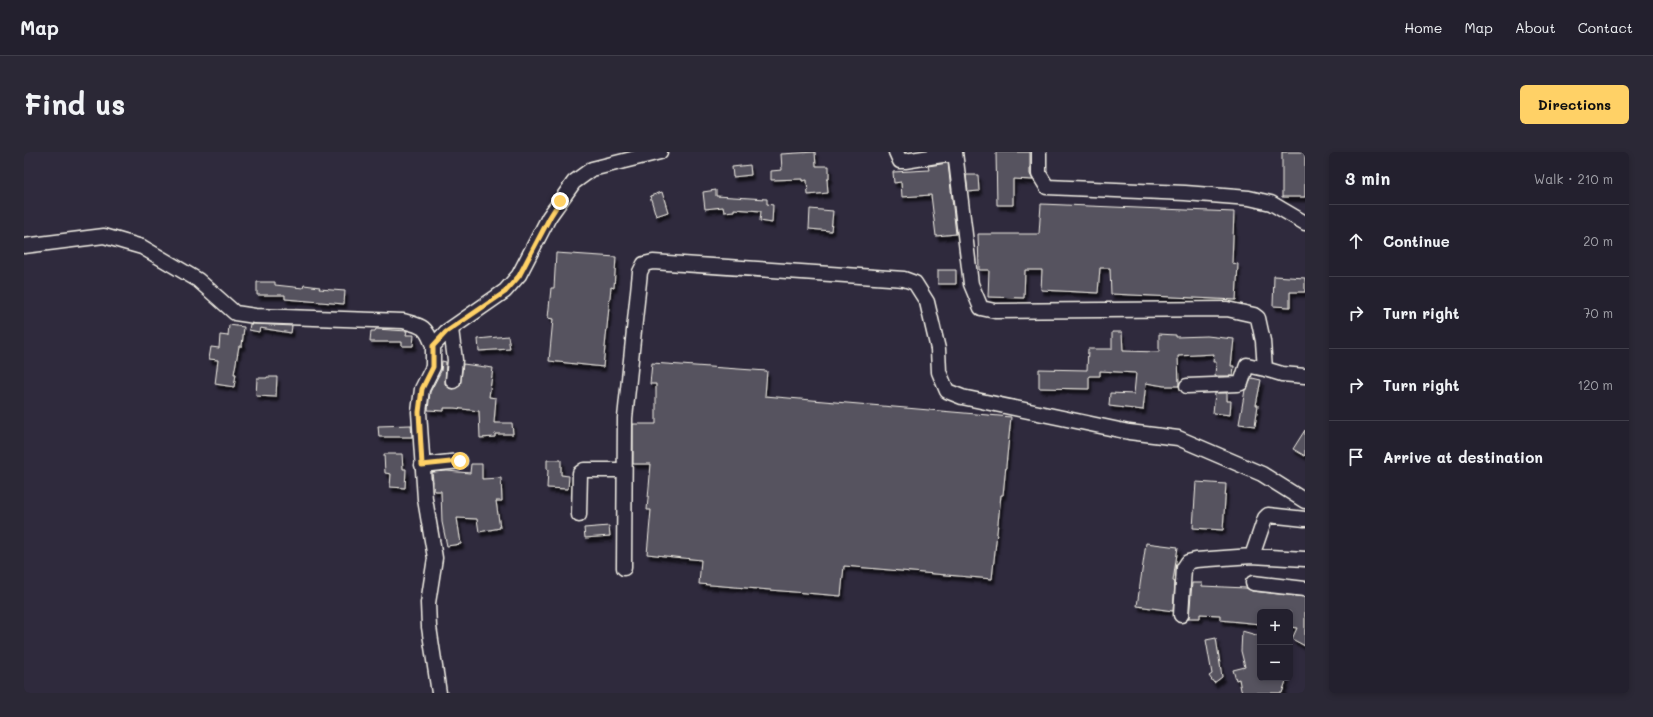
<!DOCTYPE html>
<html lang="en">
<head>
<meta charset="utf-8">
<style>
	:root { --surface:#23202e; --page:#2b2836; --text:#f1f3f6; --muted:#a3a3aa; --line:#403e4a; --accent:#ffd166 }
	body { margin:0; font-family:Mali,sans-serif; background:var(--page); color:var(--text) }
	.controls { position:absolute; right:12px; bottom:12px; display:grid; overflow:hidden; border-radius:6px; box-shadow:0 2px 6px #0003 }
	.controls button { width:36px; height:36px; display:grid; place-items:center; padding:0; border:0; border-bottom:1px solid var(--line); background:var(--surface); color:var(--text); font:20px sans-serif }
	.stop { position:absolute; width:12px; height:12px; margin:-9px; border:3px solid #ffd166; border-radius:50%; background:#fff }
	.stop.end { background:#ffd166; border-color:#fff; box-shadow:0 1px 4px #0008 }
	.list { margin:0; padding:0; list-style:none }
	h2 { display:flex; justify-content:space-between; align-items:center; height:52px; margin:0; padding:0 16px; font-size:17px }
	h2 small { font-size:13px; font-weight:400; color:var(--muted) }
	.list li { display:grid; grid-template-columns:26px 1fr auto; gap:12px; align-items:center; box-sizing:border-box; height:72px; padding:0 16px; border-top:1px solid var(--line) }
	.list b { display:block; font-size:15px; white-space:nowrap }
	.list em { font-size:13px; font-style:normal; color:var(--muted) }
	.icon { flex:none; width:22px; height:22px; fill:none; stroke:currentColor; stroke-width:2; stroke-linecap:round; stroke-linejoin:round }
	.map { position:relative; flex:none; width:1281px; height:541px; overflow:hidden; border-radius:6px }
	header { display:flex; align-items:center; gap:24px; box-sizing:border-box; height:56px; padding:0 20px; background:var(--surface); border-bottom:1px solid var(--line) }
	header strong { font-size:19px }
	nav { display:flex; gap:22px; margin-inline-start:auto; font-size:14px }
	.intro { display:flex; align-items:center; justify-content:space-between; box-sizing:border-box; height:96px; padding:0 24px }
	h1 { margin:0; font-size:28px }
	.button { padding:10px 18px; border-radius:6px; background:var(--accent); color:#111; font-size:14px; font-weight:700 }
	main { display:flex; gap:24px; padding:0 24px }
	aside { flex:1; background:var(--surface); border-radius:6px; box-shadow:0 2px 6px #0003 }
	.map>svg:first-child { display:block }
	.building { fill:#56525f; stroke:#f4f1e8; filter:url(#shadow) }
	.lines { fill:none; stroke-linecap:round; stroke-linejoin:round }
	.minor-casing { stroke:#f4f1e8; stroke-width:17 }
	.minor { stroke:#2f2a3d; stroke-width:14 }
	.route { stroke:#ffd166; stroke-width:5 }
</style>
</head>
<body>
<header>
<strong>Map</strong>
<nav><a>Home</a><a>Map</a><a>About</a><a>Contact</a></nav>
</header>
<div class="intro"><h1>Find us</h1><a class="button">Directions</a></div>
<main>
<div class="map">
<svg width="1281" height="541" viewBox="0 0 1281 541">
	<defs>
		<filter id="shadow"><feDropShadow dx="2.5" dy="4.5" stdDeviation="1" flood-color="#0009"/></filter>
	</defs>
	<rect width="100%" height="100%" fill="#2f2a3d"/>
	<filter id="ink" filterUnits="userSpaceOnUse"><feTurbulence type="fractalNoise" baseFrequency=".025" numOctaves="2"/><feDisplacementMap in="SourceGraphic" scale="8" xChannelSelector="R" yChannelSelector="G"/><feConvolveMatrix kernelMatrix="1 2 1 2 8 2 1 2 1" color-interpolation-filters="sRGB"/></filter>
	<g filter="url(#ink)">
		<path class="building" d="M 791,0 L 792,14 L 805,14 L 805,27 L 803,27 L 804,41 L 784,43 L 783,28 L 778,29 L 778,27 L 747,28 L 747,19 L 758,18 L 757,2 Z
			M 972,0 L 1006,0 L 1006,22 L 1009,28 L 989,27 L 989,53 L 973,53 Z
			M 1258,0 L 1281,0 L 1281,45 L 1258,45 Z
			M 924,11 L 932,82 L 912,84 L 907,43 L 878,45 L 877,30 L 870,31 L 869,20 L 905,18 L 904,14 Z
			M 726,13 L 727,23 L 709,25 L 708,15 Z
			M 942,23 L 954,23 L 955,39 L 944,40 Z
			M 692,38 L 692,44 L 743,47 L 743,52 L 749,53 L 748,71 L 736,69 L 737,59 L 710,57 L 710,59 L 700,60 L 699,55 L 681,57 L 679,40 Z
			M 638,40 L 644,60 L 632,64 L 626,44 Z
			M 1017,52 L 1210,60 L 1208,111 L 1214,112 L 1212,148 L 1087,142 L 1086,116 L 1076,116 L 1074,141 L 1017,138 L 1018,118 L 1001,118 L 1000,146 L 964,145 L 965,118 L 955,118 L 954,82 L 1015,82 Z
			M 786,57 L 809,59 L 807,79 L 785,77 Z
			M 532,101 L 592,105 L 590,136 L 587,135 L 579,215 L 525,209 L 529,167 L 524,166 L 527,136 L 530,136 Z
			M 914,118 L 932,118 L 932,132 L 914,132 Z
			M 1250,124 L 1281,126 L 1281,140 L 1266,140 L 1266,155 L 1249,154 Z
			M 233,130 L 251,130 L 251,133 L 279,136 L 280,133 L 296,135 L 295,137 L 321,139 L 320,152 L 261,147 L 261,143 L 233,143 Z
			M 226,172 L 231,172 L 268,174 L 267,181 L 236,176 L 235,180 L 225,178 Z
			M 205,173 L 220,175 L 218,194 L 215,194 L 210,222 L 212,222 L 210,235 L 191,232 L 194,208 L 185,207 L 187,195 L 195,196 L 196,183 L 204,184 Z
			M 352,177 L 383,179 L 382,183 L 390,183 L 389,194 L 378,194 L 378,190 L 346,190 L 347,179 L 351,179 Z
			M 1088,180 L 1098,180 L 1099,199 L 1135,200 L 1135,182 L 1152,183 L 1152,185 L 1183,184 L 1210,187 L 1207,214 L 1210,214 L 1209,224 L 1191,224 L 1192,210 L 1189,210 L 1190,202 L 1154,204 L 1155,234 L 1140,234 L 1122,231 L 1119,258 L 1085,254 L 1086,241 L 1110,242 L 1112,221 L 1076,219 L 1076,224 L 1065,224 L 1065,237 L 1015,236 L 1015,217 L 1063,218 L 1064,197 L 1088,197 Z
			M 484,184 L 486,197 L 455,199 L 454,187 Z
			M 418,209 L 422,210 L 421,232 L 428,237 L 436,234 L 439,212 L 469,216 L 465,245 L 472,246 L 470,271 L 488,271 L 489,282 L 471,282 L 471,285 L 456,286 L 455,259 L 430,256 L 420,256 L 420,259 L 404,258 L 406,240 L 417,219 Z
			M 628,211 L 743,219 L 741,244 L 987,265 L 979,343 L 977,343 L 968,427 L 820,414 L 817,444 L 675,432 L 677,408 L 623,402 L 627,358 L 623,358 L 627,312 L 609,312 L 609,272 L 632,272 L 632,232 L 626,232 Z
			M 243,225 L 253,225 L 252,245 L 232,244 L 233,226 L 243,226 Z
			M 1228,226 L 1237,228 L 1232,253 L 1234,253 L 1231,274 L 1215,272 L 1221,238 Z
			M 1191,241 L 1203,241 L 1203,249 L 1207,249 L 1206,263 L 1189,261 Z
			M 387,273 L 388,285 L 355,285 L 354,274 Z
			M 1281,278 L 1281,304 L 1269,297 Z
			M 360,302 L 378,302 L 379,317 L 382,317 L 381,336 L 366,335 L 367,322 L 361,321 Z
			M 523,308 L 537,308 L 537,323 L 545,324 L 544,337 L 523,336 L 524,318 L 523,318 Z
			M 447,312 L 458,312 L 458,327 L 477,326 L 478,349 L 472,349 L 476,376 L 455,380 L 453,367 L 433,366 L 437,392 L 423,394 L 418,370 L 417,339 L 410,339 L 408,320 L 423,319 L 446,321 Z
			M 1172,330 L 1202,332 L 1199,378 L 1169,376 Z
			M 585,374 L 586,384 L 561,386 L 560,376 Z
			M 1122,391 L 1154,395 L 1149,429 L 1151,430 L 1149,459 L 1113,454 Z
			M 1168,431 L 1178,431 L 1178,434 L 1222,436 L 1228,439 L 1281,445 L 1281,494 L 1268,487 L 1273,476 L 1266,475 L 1266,460 L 1236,460 L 1236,472 L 1196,468 L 1196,463 L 1176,462 L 1176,466 L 1165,466 Z
			M 1218,479 L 1236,484 L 1236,526 L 1263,526 L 1258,541 L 1219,541 L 1217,538 L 1215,527 L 1212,528 L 1209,518 L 1221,515 L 1217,499 Z
			M 1192,486 L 1198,525 L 1190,531 L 1185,524 L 1188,522 L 1182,488 Z"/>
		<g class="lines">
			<g class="minor-casing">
				<path id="minor" d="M 872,0 L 876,9 L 881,9 L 931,1
					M 931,0 L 947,132 L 957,156 L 971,159 L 1203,157 L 1230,163 L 1234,166 L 1239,189 L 1241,217 L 1258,222 L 1281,224
					M 1015,0 L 1015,22 L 1023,35 L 1161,41 L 1225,46 L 1247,51 L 1281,71
					M 0,94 L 80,84 L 118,95 L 174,128 L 211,161 L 231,164 L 379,169 C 398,174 402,174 409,194
					M 427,177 L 431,208 L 429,229
					M 1163,234 L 1214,232 L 1217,231 L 1223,213 L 1241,217
					M 398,313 L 436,309
					M 555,363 L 556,321 L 560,318 L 599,318
					M 1228,404 L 1241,366 L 1244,363 L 1281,367
					M 600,416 L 601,266 L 616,120 L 620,112 L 629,110 L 880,127 L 891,131 L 903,150 L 914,197 L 915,220 L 923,239 L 938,245 L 1105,280 L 1154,286 L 1238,322 L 1281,349
					M 1229,431 L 1281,437
					M 1157,463 L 1160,416 L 1164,410 L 1172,408 L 1228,404 L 1281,407
					M 415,541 L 405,475 L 404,451 L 411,406 L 401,347 L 395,260 L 398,237 L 409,215 L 409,194 L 422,180 L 481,139 L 495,123 L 525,65 L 550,30 L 568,17 L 636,0"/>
			</g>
			<use href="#minor" class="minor"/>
		</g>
	</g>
	<g class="lines" filter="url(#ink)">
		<path class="route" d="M 436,309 L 398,313 L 395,260 L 398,237 L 409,215 L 409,194 L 422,180 L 481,140 L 495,124 L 526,65 L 536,49"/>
	</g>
</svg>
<div class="controls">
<button>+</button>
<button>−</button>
</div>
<div class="stop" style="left:436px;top:309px"></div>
<div class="stop end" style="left:536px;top:49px"></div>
</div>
<aside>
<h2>3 min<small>Walk · 210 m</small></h2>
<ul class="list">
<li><svg class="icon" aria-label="ahead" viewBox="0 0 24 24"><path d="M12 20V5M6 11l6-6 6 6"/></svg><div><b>Continue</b></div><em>20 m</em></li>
<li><svg class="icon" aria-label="right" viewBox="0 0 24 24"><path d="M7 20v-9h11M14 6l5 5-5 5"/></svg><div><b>Turn right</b></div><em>70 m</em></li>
<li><svg class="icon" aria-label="right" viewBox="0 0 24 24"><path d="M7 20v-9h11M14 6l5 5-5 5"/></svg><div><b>Turn right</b></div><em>120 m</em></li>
<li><svg class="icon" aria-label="arrive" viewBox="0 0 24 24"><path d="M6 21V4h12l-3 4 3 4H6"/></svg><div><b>Arrive at destination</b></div></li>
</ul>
</aside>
</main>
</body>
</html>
